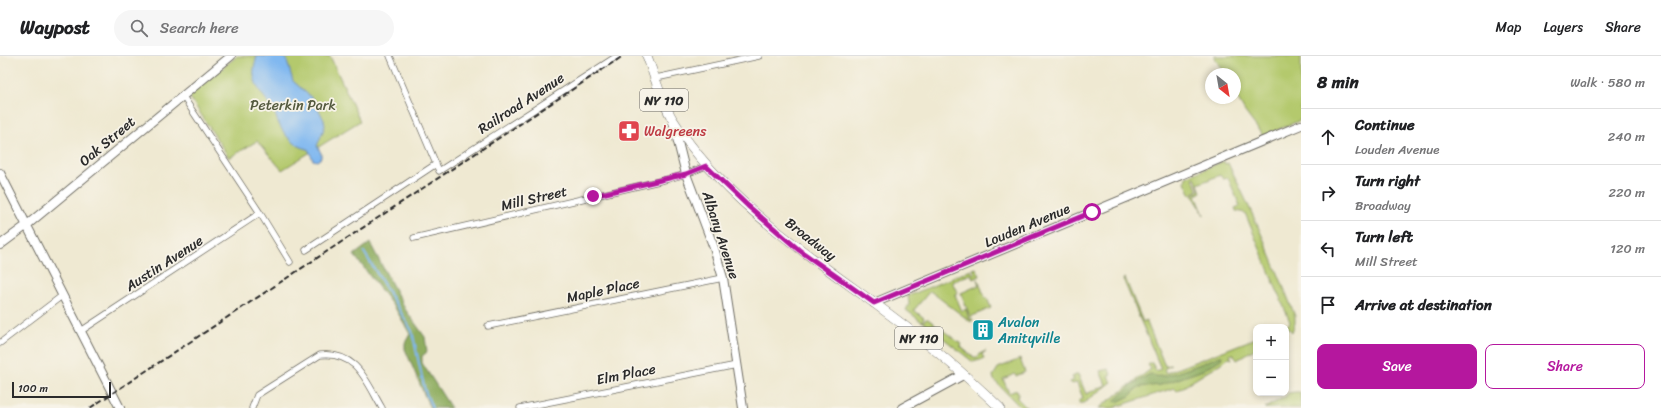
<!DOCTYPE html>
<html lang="en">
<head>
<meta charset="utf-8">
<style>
	:root { --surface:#fff; --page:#f6f6f6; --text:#202124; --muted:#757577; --line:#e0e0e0; --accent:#b5179e }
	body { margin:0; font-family:Sriracha,sans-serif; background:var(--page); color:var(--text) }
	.controls { position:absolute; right:12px; bottom:12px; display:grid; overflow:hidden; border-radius:8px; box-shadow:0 2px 6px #0003 }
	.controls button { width:36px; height:36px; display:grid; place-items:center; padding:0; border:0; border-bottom:1px solid var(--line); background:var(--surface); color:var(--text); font:20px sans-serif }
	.compass { position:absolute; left:1205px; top:12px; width:36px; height:36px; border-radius:50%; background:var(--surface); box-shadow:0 2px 6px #0003; rotate:149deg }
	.scale { position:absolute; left:12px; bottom:10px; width:99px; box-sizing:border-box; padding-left:4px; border:2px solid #2b2b2b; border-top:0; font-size:11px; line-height:14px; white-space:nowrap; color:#2b2b2b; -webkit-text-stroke:3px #f7f3e8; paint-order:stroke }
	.stop { position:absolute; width:12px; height:12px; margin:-9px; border:3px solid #b5179e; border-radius:50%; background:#fff }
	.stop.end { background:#b5179e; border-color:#fff; box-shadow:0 1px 4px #0008 }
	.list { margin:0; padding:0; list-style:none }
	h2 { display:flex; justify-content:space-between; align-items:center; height:52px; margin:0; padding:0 16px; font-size:17px }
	h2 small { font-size:13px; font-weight:400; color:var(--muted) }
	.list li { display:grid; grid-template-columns:26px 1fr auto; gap:12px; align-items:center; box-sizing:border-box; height:56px; padding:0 16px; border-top:1px solid var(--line) }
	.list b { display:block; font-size:15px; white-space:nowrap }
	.list p { margin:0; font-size:13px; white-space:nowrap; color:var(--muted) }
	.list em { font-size:13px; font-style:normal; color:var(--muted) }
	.actions { display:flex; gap:8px; padding:12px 16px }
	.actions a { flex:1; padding:9px 0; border:1px solid var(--accent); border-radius:8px; text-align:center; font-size:14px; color:var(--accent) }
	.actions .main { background:var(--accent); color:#fff }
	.icon { flex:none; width:22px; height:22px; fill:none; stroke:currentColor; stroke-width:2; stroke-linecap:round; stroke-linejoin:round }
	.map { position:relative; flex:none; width:1301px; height:352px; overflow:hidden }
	header { display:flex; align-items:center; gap:24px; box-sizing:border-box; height:56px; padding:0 20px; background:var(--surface); border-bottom:1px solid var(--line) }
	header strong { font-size:19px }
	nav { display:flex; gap:22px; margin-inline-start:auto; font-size:14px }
	.search { width:280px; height:36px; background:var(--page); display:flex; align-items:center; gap:10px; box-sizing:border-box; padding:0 14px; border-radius:22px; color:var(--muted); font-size:15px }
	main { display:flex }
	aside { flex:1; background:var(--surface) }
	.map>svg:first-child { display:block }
	.green { fill:#b4c96d; stroke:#707a4c }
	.forest { fill:#8fad60; stroke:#5d6c46 }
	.water { fill:#80b8f0; stroke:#56728e }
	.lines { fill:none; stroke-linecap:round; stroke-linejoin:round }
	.stream { stroke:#80b8f0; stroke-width:2 }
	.street-casing { stroke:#706e65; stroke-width:7 }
	.secondary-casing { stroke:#706e65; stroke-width:10 }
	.primary-casing { stroke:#706e65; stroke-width:10 }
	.street { stroke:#fff; stroke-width:5.5 }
	.secondary { stroke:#fff; stroke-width:8 }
	.primary { stroke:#fff; stroke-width:9 }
	.rail { stroke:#2b2b2b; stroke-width:2; stroke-dasharray:6 3; stroke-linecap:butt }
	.route { stroke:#b5179e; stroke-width:5 }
	.labels { text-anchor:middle; stroke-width:3.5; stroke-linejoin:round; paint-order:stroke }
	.shield { fill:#f7f3e8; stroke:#686764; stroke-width:1 }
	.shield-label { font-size:13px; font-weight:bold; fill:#2b2b2b }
	.street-label { font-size:14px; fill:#2b2b2b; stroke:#f7f3e8 }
	.park-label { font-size:14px; fill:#545a3f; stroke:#f7f3e8 }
	.health-label { font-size:14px; fill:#be3a42; stroke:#f7f3e8; text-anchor:start }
	.culture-label { font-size:14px; fill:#0d838f; stroke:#f7f3e8; text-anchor:start }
</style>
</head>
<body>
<header>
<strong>Waypost</strong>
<div class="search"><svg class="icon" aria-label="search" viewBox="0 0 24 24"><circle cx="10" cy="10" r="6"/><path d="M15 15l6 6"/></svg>Search here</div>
<nav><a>Map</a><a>Layers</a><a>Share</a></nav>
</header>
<main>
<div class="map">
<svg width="1301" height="352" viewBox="0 0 1301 352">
	<rect width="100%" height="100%" fill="#f7f3e8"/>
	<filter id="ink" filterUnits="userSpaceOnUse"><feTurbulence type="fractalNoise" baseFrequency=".025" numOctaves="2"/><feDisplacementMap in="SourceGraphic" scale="8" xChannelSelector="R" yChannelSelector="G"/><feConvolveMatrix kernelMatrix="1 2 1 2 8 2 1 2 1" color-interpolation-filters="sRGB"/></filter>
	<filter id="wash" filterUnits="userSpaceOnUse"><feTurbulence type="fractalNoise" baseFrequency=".012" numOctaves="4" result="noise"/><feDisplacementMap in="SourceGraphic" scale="16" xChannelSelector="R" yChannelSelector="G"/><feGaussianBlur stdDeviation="0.9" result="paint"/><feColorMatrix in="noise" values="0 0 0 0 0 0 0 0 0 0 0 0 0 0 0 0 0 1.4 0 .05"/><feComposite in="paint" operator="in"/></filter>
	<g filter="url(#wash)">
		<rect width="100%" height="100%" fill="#efe9d2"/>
		<path class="green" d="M 237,0 L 330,0 L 360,65 L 282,114 L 257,85 L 229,102 L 189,40 Z
			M 1214,0 L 1301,0 L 1301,64 L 1263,80 L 1245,56 L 1235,38 L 1235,18 L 1224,18 Z
			M 1224,105 L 1225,108 L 1228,107 C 1253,157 1275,208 1295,260 L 1295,267 L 1292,276 L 1288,272 L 1286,273 L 1286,271 L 1283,271 L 1288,269 L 1290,266 L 1245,157 L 1236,155 L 1235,152 L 1240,150 L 1228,122 L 1223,123 L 1220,119 L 1198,128 L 1201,136 L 1196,139 L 1204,159 L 1193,139 L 1199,134 L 1195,121 L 1193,122 L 1197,134 L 1191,139 L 1185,126 L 1186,121 Z
			M 976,212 L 980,220 L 973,223 L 971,218 L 952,226 L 958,237 L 955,239 L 962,255 L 966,253 L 969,263 L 973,263 L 971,266 L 930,235 L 914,254 L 924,262 L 922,266 L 906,254 L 909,248 L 908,240 L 971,214 L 973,218 L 975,217 L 973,213 Z
			M 1125,222 L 1143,266 L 1146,264 L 1165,310 L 1171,309 L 1164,313 L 1166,317 L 1256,282 L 1256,292 L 1237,304 L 1233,298 L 1230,299 L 1232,303 L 1229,302 L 1177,335 L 1174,332 L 1113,352 L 1099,352 L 1151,313 L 1148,309 L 1150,307 L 1152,307 L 1156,315 L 1161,313 L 1123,223 Z
			M 977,223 L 978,223 L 985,242 L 987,242 L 991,252 L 970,261 L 961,237 L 979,229 Z
			M 926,263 L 928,263 L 961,288 L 960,290 L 973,301 L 978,301 L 981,297 L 986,295 L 982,298 L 984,303 L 973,306 L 923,266 Z
			M 1020,303 L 1025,316 L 1016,320 L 1015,318 L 1003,323 L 1009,337 L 1017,334 L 1019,339 L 1017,342 L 1027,352 L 1021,352 L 994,324 L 993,320 L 998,312 Z
			M 1109,313 L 1111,318 L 1108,320 L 1112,326 L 1084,347 L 1079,347 L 1079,344 L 1083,342 L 1077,327 L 1071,328 L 1070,326 L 1074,324 L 1072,321 L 1078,318 L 1086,338 L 1106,329 L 1100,315 Z
			M 1295,336 L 1300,336 L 1301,352 L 1265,352 L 1286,340 L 1288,337 Z"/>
		<path class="forest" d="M 370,187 L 405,253 L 425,281 L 427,296 L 422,300 L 422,307 L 451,352 L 430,352 L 405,293 L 405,287 L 410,278 L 397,255 L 354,199 Z
			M 1220,300 L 1222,300 L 1221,303 L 1203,314 L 1161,329 L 1139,331 L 1130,340 L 1117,346 L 1114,345 L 1133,328 L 1150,318 C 1152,318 1153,319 1155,320 C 1166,323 1208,305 1220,300 Z"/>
		<path class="water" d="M 257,0 L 284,0 L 287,5 L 293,25 L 314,44 L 324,64 L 325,70 L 317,90 L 321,97 L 321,102 L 317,105 L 313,104 L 308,93 C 295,91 284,79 279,68 C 276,63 276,58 273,53 C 267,43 258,36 255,24 C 252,16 255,8 257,0 Z"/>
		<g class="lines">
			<path class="stream" d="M 364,196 L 412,275 L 425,335 L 432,352"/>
		</g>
	</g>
	<g filter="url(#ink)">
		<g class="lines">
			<g class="street-casing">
				<path id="street" d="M 390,0 L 439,115 L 617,0
					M 656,22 L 759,0
					M 182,39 L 260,157 L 290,206
					M 414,182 L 668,123 L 686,118 L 706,110
					M 306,194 L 436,108
					M 488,270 L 723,222
					M 81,275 L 260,157
					M 0,287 L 63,239
					M 252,352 L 257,339 L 320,299 C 357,295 366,325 382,352
					M 520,352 L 737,309"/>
			</g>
			<g class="secondary-casing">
				<path id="secondary" d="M 673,66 L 686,118 L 714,192 L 723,222 L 743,352
					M 0,117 L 120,352
					M 0,189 L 27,169 L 231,0
					M 874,247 L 1301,69
					M 902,352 L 963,319"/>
			</g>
			<g class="primary-casing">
				<path id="primary" d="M 647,0 C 655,21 661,45 673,64 C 722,142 801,194 874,247 C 918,279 961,314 1000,352"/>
			</g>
			<use href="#street" class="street"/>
			<use href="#secondary" class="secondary"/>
			<use href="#primary" class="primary"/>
			<path class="rail" d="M 90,352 L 623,0"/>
		</g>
	</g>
	<g class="lines" filter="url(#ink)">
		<path class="route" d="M 593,140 L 686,118 L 706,110 L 748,150 L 799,194 L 874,247 L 1092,156"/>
	</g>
	<defs>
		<g id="pharmacy-square" transform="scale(1.15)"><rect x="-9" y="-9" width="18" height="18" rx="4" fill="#e0444e" stroke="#f7f3e8"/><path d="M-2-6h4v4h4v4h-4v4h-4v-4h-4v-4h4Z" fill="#fff"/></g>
		<g id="building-square" transform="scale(1.15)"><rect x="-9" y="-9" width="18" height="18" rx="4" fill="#0f9aa8" stroke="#f7f3e8"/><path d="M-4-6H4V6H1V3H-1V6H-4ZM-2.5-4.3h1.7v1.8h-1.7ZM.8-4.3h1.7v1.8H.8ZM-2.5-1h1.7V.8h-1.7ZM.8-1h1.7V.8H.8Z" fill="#fff"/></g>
	</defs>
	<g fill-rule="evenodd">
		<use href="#pharmacy-square" x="629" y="75"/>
		<use href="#building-square" x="983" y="274"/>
	</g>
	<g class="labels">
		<g class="shield">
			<rect x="640" y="33" width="48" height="22" rx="3"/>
			<rect x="895" y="271" width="48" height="22" rx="3"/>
		</g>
		<g class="shield-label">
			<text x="664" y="49">NY 110</text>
			<text x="919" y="287">NY 110</text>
		</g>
		<g class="street-label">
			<text transform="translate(521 47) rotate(-33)" y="5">Railroad Avenue</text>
			<text transform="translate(107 85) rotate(-40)" y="5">Oak Street</text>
			<text transform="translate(534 142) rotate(-13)" y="5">Mill Street</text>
			<text transform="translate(1027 169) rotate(-23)" y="5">Louden Avenue</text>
			<text transform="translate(721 179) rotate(72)" y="5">Albany Avenue</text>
			<text transform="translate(811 183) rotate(38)" y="5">Broadway</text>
			<text transform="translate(164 207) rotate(-33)" y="5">Austin Avenue</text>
			<text transform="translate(603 234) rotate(-12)" y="5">Maple Place</text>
			<text transform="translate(626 318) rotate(-11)" y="5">Elm Place</text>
		</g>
		<g class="park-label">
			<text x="293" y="54">Peterkin Park</text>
		</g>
		<g class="health-label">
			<text x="644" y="80">Walgreens</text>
		</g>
		<g class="culture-label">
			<text x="998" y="271">Avalon<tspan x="998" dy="16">Amityville</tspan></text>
		</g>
	</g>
</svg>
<div class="controls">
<button>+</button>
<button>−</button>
</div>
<svg class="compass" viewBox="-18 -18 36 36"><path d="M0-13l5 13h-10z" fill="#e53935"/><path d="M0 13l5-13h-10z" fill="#757577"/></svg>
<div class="scale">100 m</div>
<div class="stop" style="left:1092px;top:156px"></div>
<div class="stop end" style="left:593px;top:140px"></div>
</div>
<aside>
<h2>8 min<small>Walk · 580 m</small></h2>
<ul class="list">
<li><svg class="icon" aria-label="ahead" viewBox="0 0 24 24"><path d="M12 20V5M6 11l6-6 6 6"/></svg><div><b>Continue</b><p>Louden Avenue</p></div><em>240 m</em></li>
<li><svg class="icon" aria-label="right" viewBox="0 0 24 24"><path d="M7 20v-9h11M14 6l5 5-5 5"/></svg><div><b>Turn right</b><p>Broadway</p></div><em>220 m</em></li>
<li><svg class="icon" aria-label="left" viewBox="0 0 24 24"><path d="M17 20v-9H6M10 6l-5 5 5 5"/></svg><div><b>Turn left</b><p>Mill Street</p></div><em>120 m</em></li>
<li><svg class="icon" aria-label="arrive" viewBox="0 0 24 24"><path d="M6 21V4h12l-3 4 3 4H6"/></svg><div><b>Arrive at destination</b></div></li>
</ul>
<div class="actions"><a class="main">Save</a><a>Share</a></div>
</aside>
</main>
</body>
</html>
